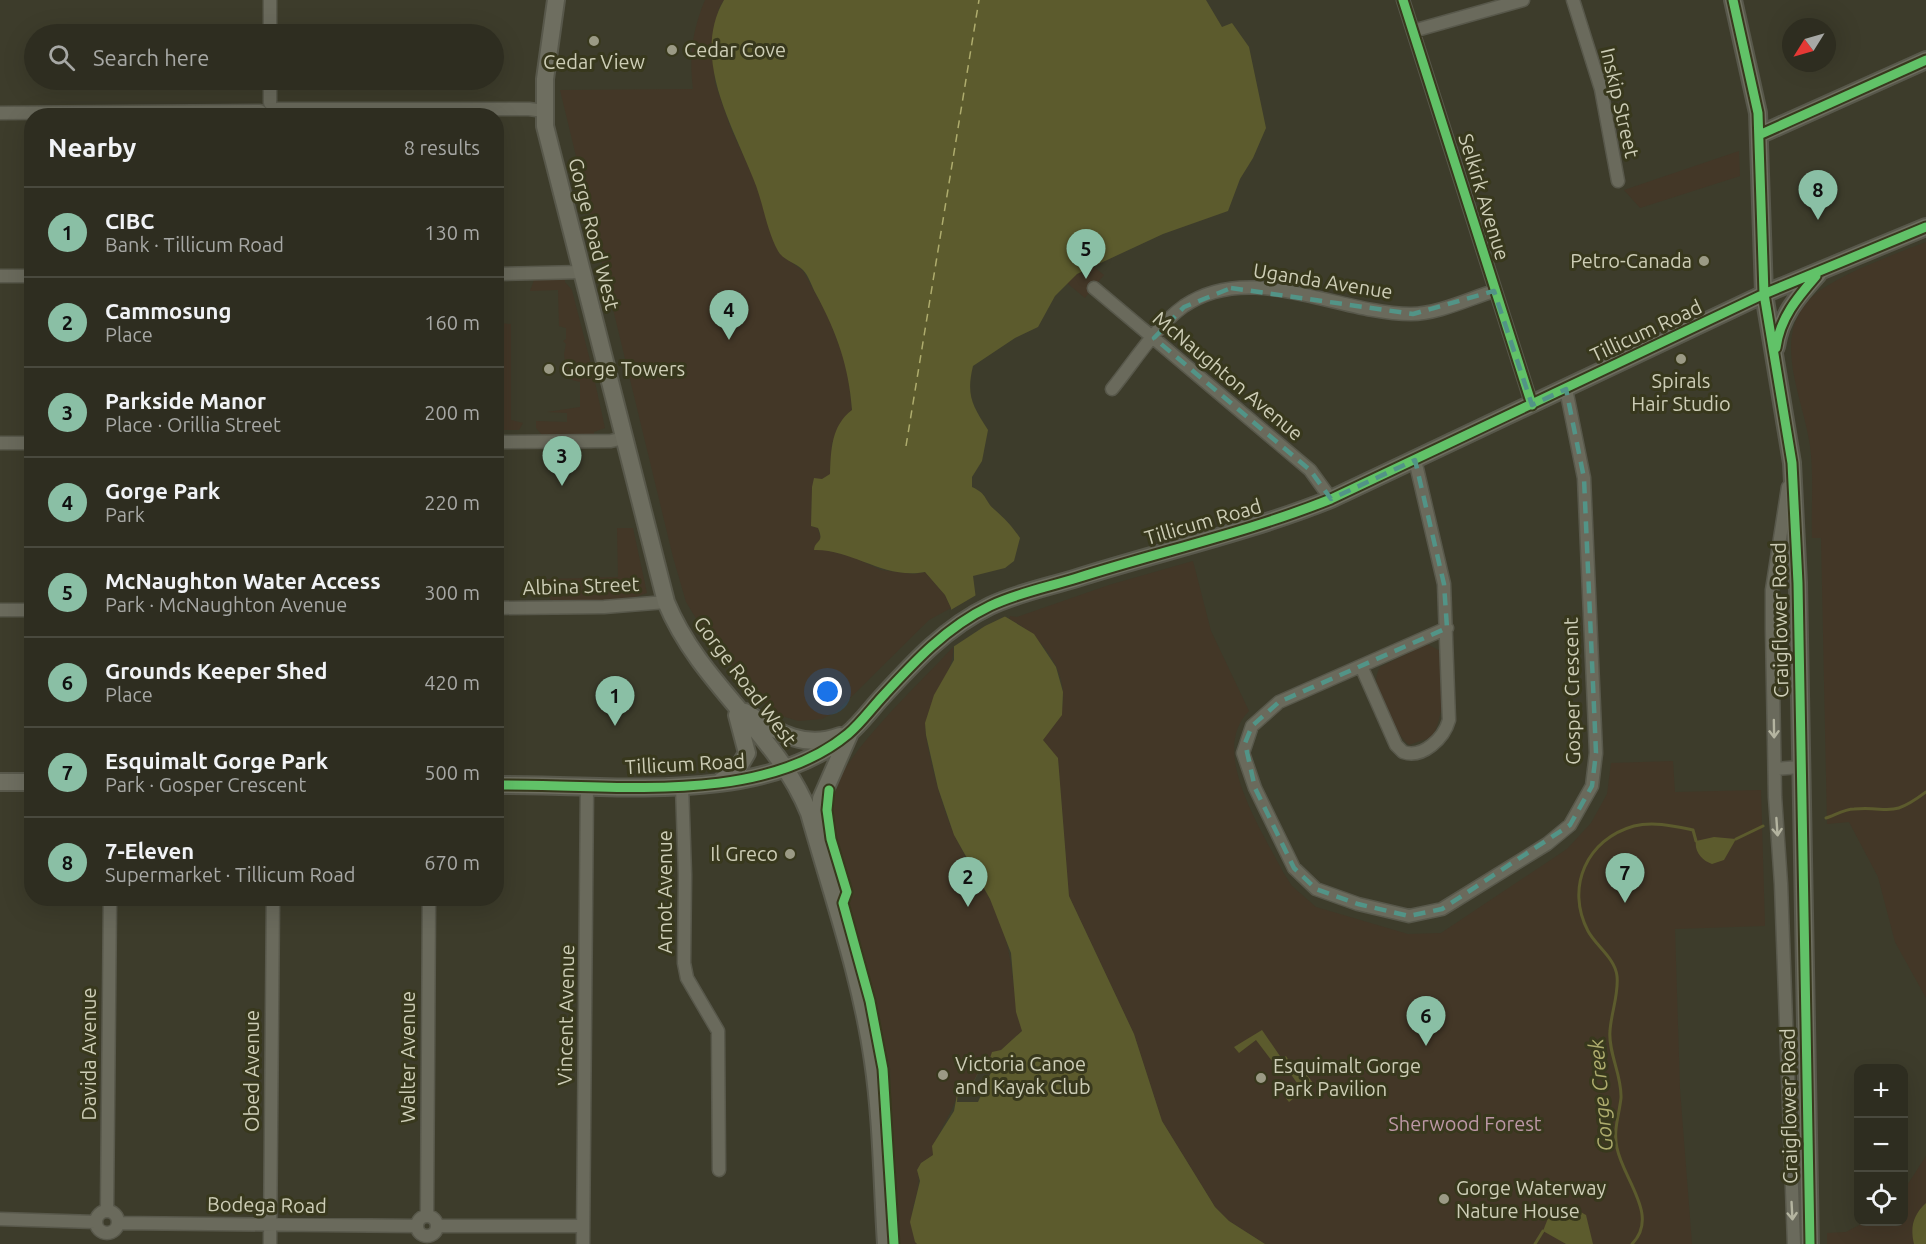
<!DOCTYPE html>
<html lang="en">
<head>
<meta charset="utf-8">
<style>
	:root { --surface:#2e2d20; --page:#3a392d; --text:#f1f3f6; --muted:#a7a8a5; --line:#49493e; --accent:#8abfa5 }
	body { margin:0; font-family:Ubuntu,sans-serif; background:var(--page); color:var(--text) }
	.controls { position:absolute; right:18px; bottom:18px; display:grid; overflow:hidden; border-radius:12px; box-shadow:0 6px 24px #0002 }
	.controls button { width:54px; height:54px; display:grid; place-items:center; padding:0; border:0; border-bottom:2px solid var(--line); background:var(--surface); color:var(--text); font:30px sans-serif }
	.compass { position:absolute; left:1782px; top:18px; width:54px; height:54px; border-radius:50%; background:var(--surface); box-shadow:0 6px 24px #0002; rotate:233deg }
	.you { position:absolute; left:828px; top:692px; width:21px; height:21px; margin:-15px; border:4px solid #fff; border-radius:50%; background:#1a73e8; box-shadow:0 0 0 9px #1a73e833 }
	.badge { display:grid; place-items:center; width:39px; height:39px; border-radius:50%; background:var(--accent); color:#111; font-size:20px; font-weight:700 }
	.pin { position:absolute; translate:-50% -50px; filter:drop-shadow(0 2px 3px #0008) }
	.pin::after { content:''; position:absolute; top:32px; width:21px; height:18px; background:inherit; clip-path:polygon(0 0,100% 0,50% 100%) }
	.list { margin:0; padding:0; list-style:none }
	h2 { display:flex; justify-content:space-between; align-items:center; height:78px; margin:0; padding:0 24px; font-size:26px }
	h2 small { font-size:20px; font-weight:400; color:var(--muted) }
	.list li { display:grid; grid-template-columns:39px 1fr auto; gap:18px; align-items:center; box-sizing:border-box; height:90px; padding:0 24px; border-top:2px solid var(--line) }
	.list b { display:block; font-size:22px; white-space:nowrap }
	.list p { margin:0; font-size:20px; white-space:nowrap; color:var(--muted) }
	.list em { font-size:20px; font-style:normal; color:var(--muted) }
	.icon { flex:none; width:33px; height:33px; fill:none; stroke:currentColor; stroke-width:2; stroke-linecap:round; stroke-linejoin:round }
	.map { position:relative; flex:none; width:1926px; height:1244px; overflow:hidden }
	.search { position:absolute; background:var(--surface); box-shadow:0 6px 24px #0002; left:24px; top:24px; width:480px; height:66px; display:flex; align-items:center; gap:15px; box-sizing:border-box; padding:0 21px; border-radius:33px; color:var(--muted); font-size:22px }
	.panel { position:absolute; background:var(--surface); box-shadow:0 6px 24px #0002; left:24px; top:108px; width:480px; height:798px; border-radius:24px }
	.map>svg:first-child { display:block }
	.green { fill:#433727 }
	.water { fill:#5c5b2d }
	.pier { fill:#3d3c2b }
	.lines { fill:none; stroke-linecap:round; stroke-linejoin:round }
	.stream { stroke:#5c5b2d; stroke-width:3 }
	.ferry { stroke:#aeac6d; stroke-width:1.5; stroke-dasharray:8 6; stroke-linecap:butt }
	.street-casing { stroke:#58584b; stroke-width:15 }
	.secondary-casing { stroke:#58584b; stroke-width:20 }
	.street { stroke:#6a6a5c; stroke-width:12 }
	.secondary { stroke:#6e6e60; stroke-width:16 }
	.cycleway-casing { stroke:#38381d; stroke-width:13 }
	.cycleway { stroke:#61c268; stroke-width:9 }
	.oneway { stroke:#b4b4a0 }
	.marked { fill:none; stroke:#529487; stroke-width:4.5; stroke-dasharray:12 8; stroke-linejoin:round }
	.poi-dot { fill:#9b9a85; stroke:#38381d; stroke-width:2 }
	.labels { text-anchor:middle; stroke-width:6; stroke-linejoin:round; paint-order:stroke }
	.poi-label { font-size:20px; fill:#cdcdb6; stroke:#38381d; text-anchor:start }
	.street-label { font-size:20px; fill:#cdcdb6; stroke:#38381d }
	.park-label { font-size:20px; fill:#bc97a5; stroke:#38381d }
	.water-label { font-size:21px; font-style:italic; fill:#aeac6d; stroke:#38381d }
</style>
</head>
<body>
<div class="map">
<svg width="1926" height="1244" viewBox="0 0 1926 1244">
	<rect width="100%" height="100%" fill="#3d3c2b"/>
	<path class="green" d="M 705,0 L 724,0 L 719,8 L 712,40 L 715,83 L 731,129 L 754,178 L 779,253 L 803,271 L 827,314 L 847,365 L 852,411 L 832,443 L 830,475 L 812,487 L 811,526 L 818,528 L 821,541 L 814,547 L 853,557 L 881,570 L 914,574 L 925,572 L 945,595 L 951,608 L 929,620 L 837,711 L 822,719 L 798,721 L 782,716 L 767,706 L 710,641 L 686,602 L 673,557 L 560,90 L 693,89 C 689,56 692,31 705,0 Z
		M 1739,151 L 1740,176 L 1640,208 L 1624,190 Z
		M 1926,242 L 1926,998 L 1895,942 L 1878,877 L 1849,822 L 1827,824 L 1821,538 L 1812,538 C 1811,508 1814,476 1810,446 C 1804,399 1770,337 1811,298 C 1834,276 1895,254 1926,242 Z
		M 1094,267 L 1104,275 L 1085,298 L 1067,283 L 1077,274 Z
		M 565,279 L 565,282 L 572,290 L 592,368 L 564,372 L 566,368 L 564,354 L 566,344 L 563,341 L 566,339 L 566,328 L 559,326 L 558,290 L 530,291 L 534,280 Z
		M 498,323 L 511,324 L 511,420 L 523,423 L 519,430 L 499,430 Z
		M 593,373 L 605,428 L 594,432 L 594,435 L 543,436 L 536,428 L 536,421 L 567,422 L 567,413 L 547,412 L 580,407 L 580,382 L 564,378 Z
		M 617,528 L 633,528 L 647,593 L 628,600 L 552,602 L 547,593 L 547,579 L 618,577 Z
		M 1193,561 L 1211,631 L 1249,711 C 1208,751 1263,832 1283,872 L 1292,886 L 1316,907 L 1408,934 L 1441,933 L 1567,849 L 1591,823 L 1607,794 L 1611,763 L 1673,761 L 1675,792 L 1761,790 L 1765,926 L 1675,929 L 1680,1089 L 1692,1244 L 1265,1244 L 1229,1221 L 1215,1207 L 1162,1121 L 1134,1034 L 1069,896 L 1058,759 L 1043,740 C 1048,731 1058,723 1061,713 C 1072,675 1042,635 1009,619 L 1010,616 L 1017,617 L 1109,585 Z
		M 1427,644 L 1440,651 C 1442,681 1447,710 1432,737 L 1409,745 C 1398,737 1380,700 1377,686 C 1375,678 1377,673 1380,667 Z
		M 953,647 C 956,674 921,705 926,737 C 932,769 941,804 954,834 C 968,865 989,892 1001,924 C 1014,959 1012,995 1022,1031 L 1001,1050 L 987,1067 L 982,1065 L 971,1087 L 958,1089 C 955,1114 931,1138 933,1155 L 921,1163 L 917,1170 C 925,1195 901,1210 917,1244 L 899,1244 L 897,1195 L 894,1192 L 890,1066 L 880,1035 L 867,972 L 847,900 L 850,894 C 842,868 830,836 829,809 C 829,765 923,681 953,647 Z
		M 1926,1156 L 1926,1244 L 1827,1244 L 1827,1233 L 1846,1232 L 1865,1222 L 1904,1222 L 1904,1190 Z"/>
	<path class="water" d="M 724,0 L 1206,0 L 1222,27 L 1232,23 L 1249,47 L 1266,128 L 1253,158 L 1240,179 L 1228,211 L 1163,234 L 1077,274 L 1055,296 L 1038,327 L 1015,338 L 973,366 C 966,395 972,405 988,430 L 982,461 L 972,477 L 972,487 C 988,494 984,501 995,510 C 1005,519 1012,526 1020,538 L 1014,561 L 1005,568 L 973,576 L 976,599 L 1034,634 L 1056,667 L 1063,692 L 1062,715 L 1043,740 L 1058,758 L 1069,896 L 1134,1034 L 1162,1121 L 1215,1207 L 1229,1221 L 1265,1244 L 917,1244 L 915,1242 L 910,1222 L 920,1181 L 917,1170 L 921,1163 L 933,1155 L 932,1146 L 954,1111 L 958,1089 L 971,1087 L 982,1065 L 987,1067 L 992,1052 L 1001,1050 L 1022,1031 L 1016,1012 L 1011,953 L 990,899 L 954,835 L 938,788 L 926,735 L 925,723 L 934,695 L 954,660 L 954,635 L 951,608 L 945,595 L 925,572 C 884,580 853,549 814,550 C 815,539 825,544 818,528 L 811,526 L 812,487 L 814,478 L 822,479 L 830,474 C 831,450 831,426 852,410 C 849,367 837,333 816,294 C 812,287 809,276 803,270 C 796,263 783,260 778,251 C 766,229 763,201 753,178 C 732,124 691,57 724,0 Z
		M 1714,837 L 1736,839 L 1724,860 L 1712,864 C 1702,861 1694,851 1696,841 Z
		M 1262,1030 L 1282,1059 L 1286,1056 L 1298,1075 L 1304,1071 L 1313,1083 L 1289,1102 L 1285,1097 L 1299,1086 L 1288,1070 L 1282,1074 L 1256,1040 L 1239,1053 L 1234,1047 Z
		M 1926,1203 L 1926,1244 L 1914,1244 C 1910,1227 1913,1215 1926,1203 Z
		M 1570,1206 L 1586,1215 L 1593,1244 L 1566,1244 L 1543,1231 L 1550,1213 L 1562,1207 Z"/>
	<path class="pier" d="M 978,594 L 978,598 L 1008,615 L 985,626 L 953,647 L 950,644 L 949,611 Z
		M 982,1065 L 992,1070 L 978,1102 L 957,1102 L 958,1089 L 971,1087 Z"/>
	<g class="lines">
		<path class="stream" d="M 1826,818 C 1835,815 1845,809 1854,809 C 1891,806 1890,819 1926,792
			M 1736,839 L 1763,826
			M 1535,1244 L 1543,1231
			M 1632,1244 C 1660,1216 1623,1179 1617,1148 C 1613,1130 1619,1116 1621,1098 C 1622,1075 1608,1053 1610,1031 C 1611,1013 1619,994 1617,976 C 1615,958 1596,946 1588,931 C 1565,887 1587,839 1634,826 C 1653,821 1674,826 1693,830 L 1696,841"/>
		<path class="ferry" d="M 906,446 L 979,0"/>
		<g class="street-casing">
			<path id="street" d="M 1403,0 L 1532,405
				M 1573,0 L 1601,89 L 1618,181
				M 1413,31 L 1523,0
				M 270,34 L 270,0
				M 270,103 L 270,80
				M 277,109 L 529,109 L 544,111
				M 0,113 L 260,111
				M 496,274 L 582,272
				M 0,276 L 32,276
				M 1094,288 L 1310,470 L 1331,499
				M 1112,389 C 1134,362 1156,326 1184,306 C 1252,260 1338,314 1411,314 C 1438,314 1468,299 1494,291
				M 496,442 L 611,441 L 624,438
				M 0,443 L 32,443
				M 1788,487 L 1772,590 L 1772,629 L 1775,797 L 1781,884 L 1794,1244
				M 496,608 L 604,607 L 666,602
				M 0,610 L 32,610
				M 1447,628 L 1279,702 L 1252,726 L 1243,753 L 1255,788 L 1294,868 L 1316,889 L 1358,904 L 1409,916 L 1442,909 L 1547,844 L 1570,825 L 1592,786 L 1596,753 L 1584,478 L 1566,389
				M 1361,666 L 1396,745 L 1403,752 C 1423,759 1444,738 1449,720 L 1444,584 L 1415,460
				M 1775,769 L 1800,767
				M 682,786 L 685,875 L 684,963 L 687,978 L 718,1031 L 719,1170
				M 107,1210 L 110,898
				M96 1222a11 11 0 1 1 22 0a11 11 0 1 1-22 0Z
				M 427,1215 L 429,898
				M417 1226a10 10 0 1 1 20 0a10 10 0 1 1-20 0Z
				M 0,1219 L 95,1222
				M 118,1223 L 416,1226
				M 438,1226 L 583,1226
				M 270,1244 L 273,898
				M 583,1244 L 587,786"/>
		</g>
		<g class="secondary-casing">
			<path id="secondary" d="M 556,0 L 545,79 L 545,126 L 666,602 C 700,685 777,733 809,813 C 832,895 861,977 873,1061 C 882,1122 882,1183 886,1244
				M 1733,0 L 1758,113 L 1764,294 L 1792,463 L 1798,583 L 1810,1244
				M 1759,135 L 1926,60
				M 1776,347 C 1780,317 1798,296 1818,274
				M 745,712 C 776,731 803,750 840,736
				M 721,781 L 737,770 L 747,753 L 737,715
				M 0,782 L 32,782
				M 496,785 C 605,783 759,808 848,734 C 860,724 871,709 882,697 C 914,662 946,627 990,606 C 1017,593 1048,587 1077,578 C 1162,551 1249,532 1331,499 L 1764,294 L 1926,227
				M 821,829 L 821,799 L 849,735"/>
		</g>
		<use href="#street" class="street"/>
		<use href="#secondary" class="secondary"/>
		<g class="cycleway-casing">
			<path id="cycleway" d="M 1403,0 L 1532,405
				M 1733,0 L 1758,113 L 1764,294 L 1792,463 L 1798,583 L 1810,1244
				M 1759,135 L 1926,60
				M 1776,348 C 1780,318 1797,298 1816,276
				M 496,785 C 605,783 759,808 848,734 C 860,724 871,709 882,697 C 914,662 946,627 990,606 C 1017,593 1048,587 1077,578 C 1162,551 1249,532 1331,499 L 1764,294 L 1926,227
				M 829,790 L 827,810 L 831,839 L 847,892 L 843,903 L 870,1001 L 883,1069 L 894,1244"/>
		</g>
		<use href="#cycleway" class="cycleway"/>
	</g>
	<defs><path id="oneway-shaft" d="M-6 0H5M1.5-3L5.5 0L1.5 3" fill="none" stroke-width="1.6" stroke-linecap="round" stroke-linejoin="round" transform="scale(1.5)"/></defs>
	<g class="oneway">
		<use href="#oneway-shaft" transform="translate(1774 729) rotate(89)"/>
		<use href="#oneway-shaft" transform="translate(1777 827) rotate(86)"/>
		<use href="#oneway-shaft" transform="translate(1792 1211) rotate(87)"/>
	</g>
	<path class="marked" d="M 1231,288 L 1413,314 L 1494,291 L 1532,405 L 1566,389 L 1584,478 L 1596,753 L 1592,786 L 1570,825 L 1442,909 L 1409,916 L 1358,904 L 1316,889 L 1294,868 L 1255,788 L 1245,743 L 1252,726 L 1279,702 L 1447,628 L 1444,584 L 1415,460 L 1331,499 L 1310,470 L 1154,338 L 1184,307 Z"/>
	<g class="poi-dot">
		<circle cx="594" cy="41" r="6"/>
		<circle cx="672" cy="50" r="6"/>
		<circle cx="1704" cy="261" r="6"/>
		<circle cx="1681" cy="359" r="6"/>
		<circle cx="549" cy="369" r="6"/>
		<circle cx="790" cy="854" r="6"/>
		<circle cx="943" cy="1075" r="6"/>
		<circle cx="1261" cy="1078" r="6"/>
		<circle cx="1444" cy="1199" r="6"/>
	</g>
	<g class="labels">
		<g class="poi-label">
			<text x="684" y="57">Cedar Cove</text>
			<text x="594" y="69" text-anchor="middle">Cedar View</text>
			<text x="1692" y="268" text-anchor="end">Petro-Canada</text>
			<text x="561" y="376">Gorge Towers</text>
			<text x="1681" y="388" text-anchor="middle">Spirals<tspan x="1681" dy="23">Hair Studio</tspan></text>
			<text x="778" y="861" text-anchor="end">Il Greco</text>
			<text x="955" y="1071">Victoria Canoe<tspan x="955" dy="23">and Kayak Club</tspan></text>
			<text x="1273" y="1073">Esquimalt Gorge<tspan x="1273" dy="23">Park Pavilion</tspan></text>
			<text x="1456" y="1195">Gorge Waterway<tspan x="1456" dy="23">Nature House</tspan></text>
		</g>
		<g class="street-label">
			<text transform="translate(1620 103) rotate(77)" y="7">Inskip Street</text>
			<text transform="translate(1484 197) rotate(73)" y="7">Selkirk Avenue</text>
			<text transform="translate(594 234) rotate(76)" y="7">Gorge Road West</text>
			<text transform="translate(1323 281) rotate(9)" y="7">Uganda Avenue</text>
			<text transform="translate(1646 331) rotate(-25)" y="7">Tillicum Road</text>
			<text transform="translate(1228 376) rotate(40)" y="7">McNaughton Avenue</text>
			<text transform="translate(1203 522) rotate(-16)" y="7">Tillicum Road</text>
			<text transform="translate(581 586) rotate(-2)" y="7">Albina Street</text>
			<text transform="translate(1780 620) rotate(-91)" y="7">Craigflower Road</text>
			<text transform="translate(745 681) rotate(53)" y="7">Gorge Road West</text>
			<text transform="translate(1572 691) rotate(-91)" y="7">Gosper Crescent</text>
			<text transform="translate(685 764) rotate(-3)" y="7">Tillicum Road</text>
			<text transform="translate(665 892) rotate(-90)" y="7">Arnot Avenue</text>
			<text transform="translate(566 1015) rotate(-89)" y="7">Vincent Avenue</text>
			<text transform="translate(89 1054) rotate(-90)" y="7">Davida Avenue</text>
			<text transform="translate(408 1057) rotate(-90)" y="7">Walter Avenue</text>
			<text transform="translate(252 1071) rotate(-90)" y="7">Obed Avenue</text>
			<text transform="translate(1789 1106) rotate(-91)" y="7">Craigflower Road</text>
			<text transform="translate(267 1205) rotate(1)" y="7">Bodega Road</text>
		</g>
		<g class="park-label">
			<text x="1465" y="1131">Sherwood Forest</text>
		</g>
		<g class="water-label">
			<text transform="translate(1601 1095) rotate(-95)" y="7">Gorge Creek</text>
		</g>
	</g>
</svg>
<div class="controls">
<button>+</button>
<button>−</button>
<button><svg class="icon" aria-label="locate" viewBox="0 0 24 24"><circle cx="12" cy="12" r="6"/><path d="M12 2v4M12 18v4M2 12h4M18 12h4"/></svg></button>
</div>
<svg class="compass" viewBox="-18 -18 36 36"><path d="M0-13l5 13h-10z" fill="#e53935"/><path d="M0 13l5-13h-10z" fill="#a7a8a5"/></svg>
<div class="you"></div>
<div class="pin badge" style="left:615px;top:726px">1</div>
<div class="pin badge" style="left:968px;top:907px">2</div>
<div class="pin badge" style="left:562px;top:486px">3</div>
<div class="pin badge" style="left:729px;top:340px">4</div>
<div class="pin badge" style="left:1086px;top:279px">5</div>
<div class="pin badge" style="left:1426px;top:1046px">6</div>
<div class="pin badge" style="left:1625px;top:903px">7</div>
<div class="pin badge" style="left:1818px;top:220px">8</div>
<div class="search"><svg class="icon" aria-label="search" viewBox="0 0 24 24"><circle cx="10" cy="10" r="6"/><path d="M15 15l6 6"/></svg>Search here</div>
<section class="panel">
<h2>Nearby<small>8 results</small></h2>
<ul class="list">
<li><span class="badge">1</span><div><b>CIBC</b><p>Bank · Tillicum Road</p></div><em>130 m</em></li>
<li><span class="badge">2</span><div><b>Cammosung</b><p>Place</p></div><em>160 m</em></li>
<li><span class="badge">3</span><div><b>Parkside Manor</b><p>Place · Orillia Street</p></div><em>200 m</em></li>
<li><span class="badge">4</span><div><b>Gorge Park</b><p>Park</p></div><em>220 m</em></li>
<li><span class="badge">5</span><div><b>McNaughton Water Access</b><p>Park · McNaughton Avenue</p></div><em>300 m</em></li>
<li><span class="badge">6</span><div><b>Grounds Keeper Shed</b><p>Place</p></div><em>420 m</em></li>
<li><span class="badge">7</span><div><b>Esquimalt Gorge Park</b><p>Park · Gosper Crescent</p></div><em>500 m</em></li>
<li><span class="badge">8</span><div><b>7-Eleven</b><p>Supermarket · Tillicum Road</p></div><em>670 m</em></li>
</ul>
</section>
</div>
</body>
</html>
